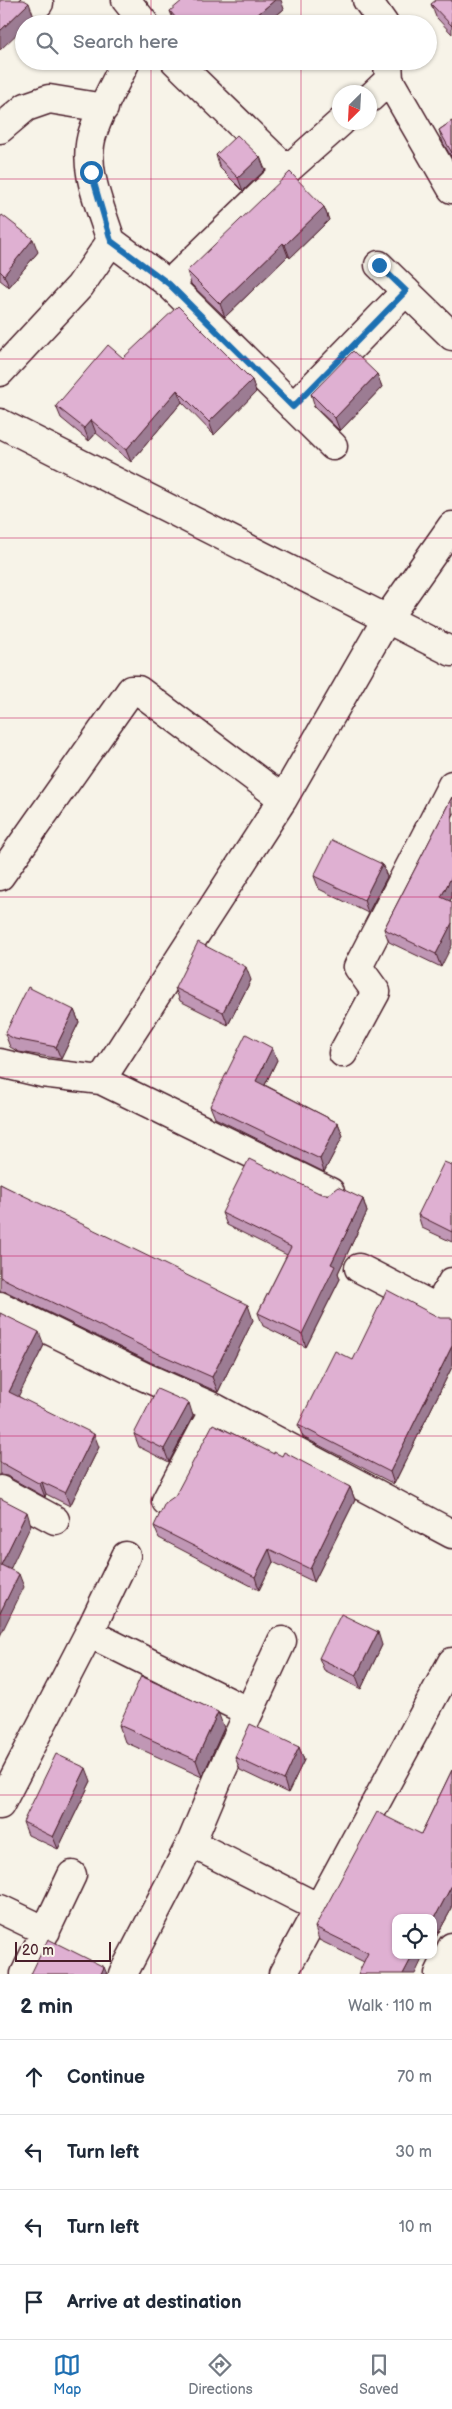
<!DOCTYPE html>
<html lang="en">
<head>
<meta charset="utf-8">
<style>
	:root { --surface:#fff; --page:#f6f6f7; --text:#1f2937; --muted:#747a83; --line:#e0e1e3; --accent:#1f6fb2 }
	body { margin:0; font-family:"Balsamiq Sans",sans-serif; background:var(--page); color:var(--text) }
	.controls { position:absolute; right:15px; bottom:15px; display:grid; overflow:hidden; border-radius:10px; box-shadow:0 1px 4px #0004 }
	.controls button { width:45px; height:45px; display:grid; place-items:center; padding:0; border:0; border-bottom:1px solid var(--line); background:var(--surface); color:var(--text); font:25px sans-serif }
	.compass { position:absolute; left:332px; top:85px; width:45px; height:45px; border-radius:50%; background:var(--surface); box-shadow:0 1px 4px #0004; rotate:204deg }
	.scale { position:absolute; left:15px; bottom:12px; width:96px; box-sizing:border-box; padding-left:5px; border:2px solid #4a1f2b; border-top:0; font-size:14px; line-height:18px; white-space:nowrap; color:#4a1f2b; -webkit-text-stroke:4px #f7f3e8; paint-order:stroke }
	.stop { position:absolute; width:15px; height:15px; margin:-11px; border:4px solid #1f6fb2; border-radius:50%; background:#fff }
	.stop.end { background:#1f6fb2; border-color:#fff; box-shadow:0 1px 5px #0008 }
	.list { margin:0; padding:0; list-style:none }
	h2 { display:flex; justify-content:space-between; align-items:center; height:65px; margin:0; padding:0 20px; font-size:21px }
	h2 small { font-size:16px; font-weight:400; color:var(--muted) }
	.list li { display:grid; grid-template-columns:32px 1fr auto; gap:15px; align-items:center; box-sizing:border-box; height:75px; padding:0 20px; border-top:1px solid var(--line) }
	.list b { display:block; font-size:19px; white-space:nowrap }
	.list em { font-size:16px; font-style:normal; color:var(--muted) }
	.icon { flex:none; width:28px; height:28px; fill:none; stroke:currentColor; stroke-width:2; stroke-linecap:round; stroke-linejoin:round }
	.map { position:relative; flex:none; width:452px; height:1974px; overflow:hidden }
	.search { position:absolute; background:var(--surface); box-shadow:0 1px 4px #0004; left:15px; right:15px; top:15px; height:55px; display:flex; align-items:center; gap:12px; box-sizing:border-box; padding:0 18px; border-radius:28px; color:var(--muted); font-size:19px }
	.sheet { height:365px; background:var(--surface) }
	nav { display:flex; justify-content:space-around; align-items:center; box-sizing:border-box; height:70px; border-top:1px solid var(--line); background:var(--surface); font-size:14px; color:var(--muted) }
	nav a { display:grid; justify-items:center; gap:2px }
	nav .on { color:var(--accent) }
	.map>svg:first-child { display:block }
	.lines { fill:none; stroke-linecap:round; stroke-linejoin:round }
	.minor-casing { stroke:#4a1f2b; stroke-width:31 }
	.minor { stroke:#f7f3e8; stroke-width:28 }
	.wall { fill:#c097b5; stroke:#4a1f2b }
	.shaded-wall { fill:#9c7b93; stroke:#4a1f2b }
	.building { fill:#dfb0d2; stroke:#4a1f2b }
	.route { stroke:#1f6fb2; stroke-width:6 }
	.grid { fill:none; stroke:#c2185b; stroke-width:1; stroke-opacity:0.55 }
</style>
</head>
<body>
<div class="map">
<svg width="452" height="1974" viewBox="0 0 452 1974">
	<rect width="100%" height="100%" fill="#f7f3e8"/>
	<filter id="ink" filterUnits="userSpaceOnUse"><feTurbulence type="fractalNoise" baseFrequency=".02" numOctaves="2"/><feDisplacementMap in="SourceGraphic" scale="10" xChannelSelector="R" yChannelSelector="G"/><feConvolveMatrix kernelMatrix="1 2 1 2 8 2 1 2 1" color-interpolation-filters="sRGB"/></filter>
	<g filter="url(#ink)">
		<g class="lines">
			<g class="minor-casing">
				<path id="minor" d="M 35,0 L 39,3
					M 126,0 L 145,24
					M 367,0 L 384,24
					M 175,61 L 287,170
					M 388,61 L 389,80 L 452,189
					M 370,98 L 389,80
					M 0,129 L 26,107 L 49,99 L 104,108
					M 111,241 C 101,208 81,166 93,132 C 101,108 115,84 126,61
					M 379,265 L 452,336
					M 169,284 L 287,170 L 341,122
					M 0,372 L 80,286 L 111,241 L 169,284 L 333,446
					M 293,407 L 406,291
					M 0,423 L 452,652
					M 0,876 L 131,690 L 138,690 L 283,799 L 386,620 L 452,526
					M 343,1053 L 376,992 L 358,967 L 452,785
					M 0,1063 L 42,1073 L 101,1080 L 330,1192
					M 101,1080 L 283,799
					M 359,1268 L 452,1316
					M 0,1306 L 145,1377 L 215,1408 L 452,1534
					M 437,1309 L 452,1282
					M 0,1490 L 55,1520
					M 166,1501 L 215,1408
					M 89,1633 L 249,1712
					M 0,1805 L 89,1633 L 126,1556
					M 191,1843 L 317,1907
					M 0,1909 L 46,1931
					M 25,1974 L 72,1875
					M 123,1974 L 191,1843 L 218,1779 L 282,1641
					M 283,1974 L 452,1662
					M 439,1974 L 452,1947"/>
			</g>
			<use href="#minor" class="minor"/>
		</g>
		<path class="wall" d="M 452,0 L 452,34 L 436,17 L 431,4 Z
			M 284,9 L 266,24 L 175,24 L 170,11 Z
			M 452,121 L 452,158 L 443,143 L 439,130 Z
			M 216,155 L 260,157 L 265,170 L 243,191 L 220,168 Z
			M 324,207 L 329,220 L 290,258 L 288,256 L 225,317 L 191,284 L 187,271 Z
			M 0,218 L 38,252 L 9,287 L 0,280 Z
			M 123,358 L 252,380 L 256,392 L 214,435 L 182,402 L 131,462 L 96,433 L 89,441 L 61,418 L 56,406 Z
			M 377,374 L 382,387 L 340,431 L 315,407 L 311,394 Z
			M 452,797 L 452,897 L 450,901 L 441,967 L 389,942 L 384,929 Z
			M 382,864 L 387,877 L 368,913 L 319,889 L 314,876 Z
			M 251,980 L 228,1025 L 180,1001 L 175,988 Z
			M 74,1010 L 79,1022 L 61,1059 L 19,1052 L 10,1047 L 5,1034 Z
			M 277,1060 L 265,1085 L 338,1123 L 343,1136 L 324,1172 L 215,1118 L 210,1106 Z
			M 452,1165 L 452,1242 L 422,1228 L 418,1215 Z
			M 0,1184 L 253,1320 L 218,1392 L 152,1363 L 7,1292 L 0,1291 Z
			M 319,1193 L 363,1199 L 367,1212 L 338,1273 L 340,1279 L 306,1347 L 263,1326 L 258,1313 L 287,1255 L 227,1225 L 222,1213 Z
			M 0,1313 L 44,1345 L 18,1396 L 99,1447 L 70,1506 L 46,1494 L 45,1497 L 7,1476 L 0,1475 Z
			M 452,1318 L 452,1367 L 394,1484 L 303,1437 L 298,1425 L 353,1360 Z
			M 193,1416 L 169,1462 L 139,1447 L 134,1434 Z
			M 274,1454 L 350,1487 L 355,1500 L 314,1582 L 273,1562 L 259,1590 L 159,1538 L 154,1526 Z
			M 382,1645 L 361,1689 L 324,1670 L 319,1658 Z
			M 119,1725 L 224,1728 L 202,1777 L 125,1742 Z
			M 299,1747 L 304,1760 L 288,1793 L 240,1770 L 235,1757 Z
			M 452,1770 L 452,1908 L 435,1939 L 433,1937 L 433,1918 L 364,1962 L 319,1940 L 315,1927 L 421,1834 Z
			M 91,1781 L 58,1849 L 28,1835 L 23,1822 Z"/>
		<path class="shaded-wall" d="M 275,0 L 281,0 L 284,9 L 266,24 L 246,24 Z
			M 29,3 L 34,17 L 28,24 L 24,24 L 24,27 L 0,50 L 0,31 Z
			M 213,61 L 220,61 L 215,66 Z
			M 260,157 L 265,170 L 243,191 L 238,178 Z
			M 324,207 L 329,220 L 290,258 L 285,245 Z
			M 33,239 L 38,252 L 9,287 L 4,275 Z
			M 283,243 L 288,256 L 225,317 L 220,304 Z
			M 377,374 L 382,387 L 340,431 L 335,418 Z
			M 252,380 L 256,392 L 214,435 L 209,422 Z
			M 177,390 L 182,402 L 131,462 L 126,450 Z
			M 91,420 L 96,433 L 89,441 L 84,428 Z
			M 382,864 L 387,877 L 368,913 L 364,900 Z
			M 452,876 L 452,897 L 446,909 L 441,897 Z
			M 452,923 L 452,945 L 441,967 L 436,954 Z
			M 246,967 L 251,980 L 228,1025 L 223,1012 Z
			M 74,1010 L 79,1022 L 61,1059 L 56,1047 Z
			M 272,1048 L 277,1060 L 261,1093 L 256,1081 Z
			M 338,1123 L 343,1136 L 324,1172 L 320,1159 Z
			M 363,1199 L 367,1212 L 338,1273 L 340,1279 L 306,1347 L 302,1334 L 331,1264 Z
			M 248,1305 L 253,1320 L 218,1392 L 212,1377 Z
			M 39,1332 L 44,1345 L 14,1405 L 9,1392 Z
			M 452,1346 L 452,1367 L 394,1484 L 390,1472 Z
			M 189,1403 L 193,1416 L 169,1462 L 164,1449 Z
			M 94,1434 L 99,1447 L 70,1506 L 65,1493 Z
			M 42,1482 L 46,1494 L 45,1497 L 40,1484 Z
			M 350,1487 L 355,1500 L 314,1582 L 310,1569 Z
			M 27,1512 L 31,1525 L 6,1578 L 1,1565 Z
			M 269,1549 L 273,1562 L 259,1590 L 255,1577 Z
			M 19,1574 L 24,1587 L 0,1636 L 0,1613 Z
			M 378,1632 L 382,1645 L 361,1689 L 356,1676 Z
			M 218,1712 L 224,1728 L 202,1777 L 196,1760 Z
			M 299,1747 L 304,1760 L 288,1793 L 284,1780 Z
			M 86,1768 L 91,1781 L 58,1849 L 53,1837 Z
			M 452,1885 L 452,1908 L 435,1939 L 433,1933 L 433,1921 Z
			M 413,1955 L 424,1955 L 415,1974 L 403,1974 Z
			M 104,1967 L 107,1974 L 101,1974 Z"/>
		<path class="building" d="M 0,0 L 24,0 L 29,3 L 0,31 Z
			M 183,0 L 275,0 L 246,24 L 181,24 L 170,11 Z
			M 436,0 L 452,0 L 452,26 L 431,4 Z
			M 452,121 L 452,153 L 439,130 Z
			M 237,135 L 260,157 L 238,178 L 216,155 Z
			M 290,172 L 324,207 L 285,245 L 283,243 L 220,304 L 187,271 Z
			M 2,215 L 33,239 L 4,275 L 0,271 L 0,218 Z
			M 178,306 L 252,380 L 209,422 L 177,390 L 126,450 L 91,420 L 84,428 L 56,406 L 108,345 L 123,358 Z
			M 353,351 L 377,374 L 335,418 L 311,394 Z
			M 452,797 L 452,876 L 441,897 L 452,902 L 452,923 L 436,954 L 384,929 Z
			M 332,840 L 382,864 L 364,900 L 314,876 Z
			M 198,942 L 246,967 L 223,1012 L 175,988 Z
			M 28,987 L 74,1010 L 56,1047 L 15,1039 L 5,1034 Z
			M 246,1034 L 272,1048 L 256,1081 L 338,1123 L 320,1159 L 210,1106 Z
			M 249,1159 L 319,1193 L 327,1195 L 338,1187 L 363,1199 L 331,1264 L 335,1266 L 302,1334 L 258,1313 L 291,1247 L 222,1213 Z
			M 444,1162 L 452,1165 L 452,1232 L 418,1215 Z
			M 0,1184 L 248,1305 L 212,1377 L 146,1348 L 0,1277 Z
			M 387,1290 L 440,1318 L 452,1318 L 452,1346 L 390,1472 L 298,1425 L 335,1351 L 353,1360 Z
			M 0,1313 L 39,1332 L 9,1392 L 94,1434 L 65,1493 L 42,1482 L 40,1484 L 2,1463 L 0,1463 Z
			M 157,1389 L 189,1403 L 164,1449 L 134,1434 Z
			M 213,1424 L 274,1454 L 274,1452 L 282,1456 L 284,1452 L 350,1487 L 310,1569 L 269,1549 L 255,1577 L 154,1526 L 165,1503 L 175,1496 Z
			M 0,1498 L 27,1512 L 1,1565 L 19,1574 L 0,1613 Z
			M 341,1614 L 378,1632 L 356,1676 L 319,1658 Z
			M 141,1676 L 218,1712 L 196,1760 L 119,1725 Z
			M 250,1724 L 299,1747 L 284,1780 L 235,1757 Z
			M 56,1754 L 86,1768 L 53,1837 L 23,1822 Z
			M 452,1770 L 452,1885 L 433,1921 L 433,1918 L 396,1918 L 396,1955 L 413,1955 L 403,1974 L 358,1974 L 368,1953 L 315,1927 L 377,1812 L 421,1834 Z
			M 48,1939 L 104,1967 L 101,1974 L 31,1974 Z"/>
	</g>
	<g class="lines" filter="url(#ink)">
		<path class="route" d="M 91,172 L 111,241 L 169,284 L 293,407 L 406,291 L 379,265"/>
	</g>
	<path class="grid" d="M 151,0 L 151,24M 301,0 L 301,24M 151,61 L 151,1974M 301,61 L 301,1974M 0,179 L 452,179M 0,359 L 452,359M 0,538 L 452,538M 0,718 L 452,718M 0,897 L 452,897M 0,1077 L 452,1077M 0,1256 L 452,1256M 0,1436 L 452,1436M 0,1615 L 452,1615M 0,1795 L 452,1795"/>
</svg>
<div class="controls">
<button><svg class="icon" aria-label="locate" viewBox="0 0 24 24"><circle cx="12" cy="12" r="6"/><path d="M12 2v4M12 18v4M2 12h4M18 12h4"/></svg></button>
</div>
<svg class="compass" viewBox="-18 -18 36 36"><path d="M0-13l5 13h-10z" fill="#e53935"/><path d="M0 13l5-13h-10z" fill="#747a83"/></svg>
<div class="scale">20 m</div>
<div class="stop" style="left:91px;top:172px"></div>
<div class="stop end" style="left:379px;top:265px"></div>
<div class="search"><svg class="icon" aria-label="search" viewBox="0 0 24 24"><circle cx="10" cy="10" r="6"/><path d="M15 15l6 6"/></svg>Search here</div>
</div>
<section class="sheet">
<h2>2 min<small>Walk · 110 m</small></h2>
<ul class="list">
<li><svg class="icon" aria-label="ahead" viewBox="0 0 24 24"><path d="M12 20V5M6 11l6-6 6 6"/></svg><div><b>Continue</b></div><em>70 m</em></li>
<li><svg class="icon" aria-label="left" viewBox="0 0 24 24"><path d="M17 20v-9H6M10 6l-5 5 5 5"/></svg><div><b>Turn left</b></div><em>30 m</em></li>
<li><svg class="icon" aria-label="left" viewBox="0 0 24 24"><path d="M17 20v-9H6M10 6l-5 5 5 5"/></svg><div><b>Turn left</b></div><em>10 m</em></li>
<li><svg class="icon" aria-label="arrive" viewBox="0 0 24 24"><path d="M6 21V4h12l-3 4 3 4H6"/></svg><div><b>Arrive at destination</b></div></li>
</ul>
</section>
<nav>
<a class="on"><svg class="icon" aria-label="map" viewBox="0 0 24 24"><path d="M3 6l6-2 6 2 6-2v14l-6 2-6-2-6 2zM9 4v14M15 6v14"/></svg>Map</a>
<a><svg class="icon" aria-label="directions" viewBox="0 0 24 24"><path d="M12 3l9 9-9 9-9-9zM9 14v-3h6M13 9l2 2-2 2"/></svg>Directions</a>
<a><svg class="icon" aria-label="saved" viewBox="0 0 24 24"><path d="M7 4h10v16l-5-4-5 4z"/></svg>Saved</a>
</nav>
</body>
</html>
